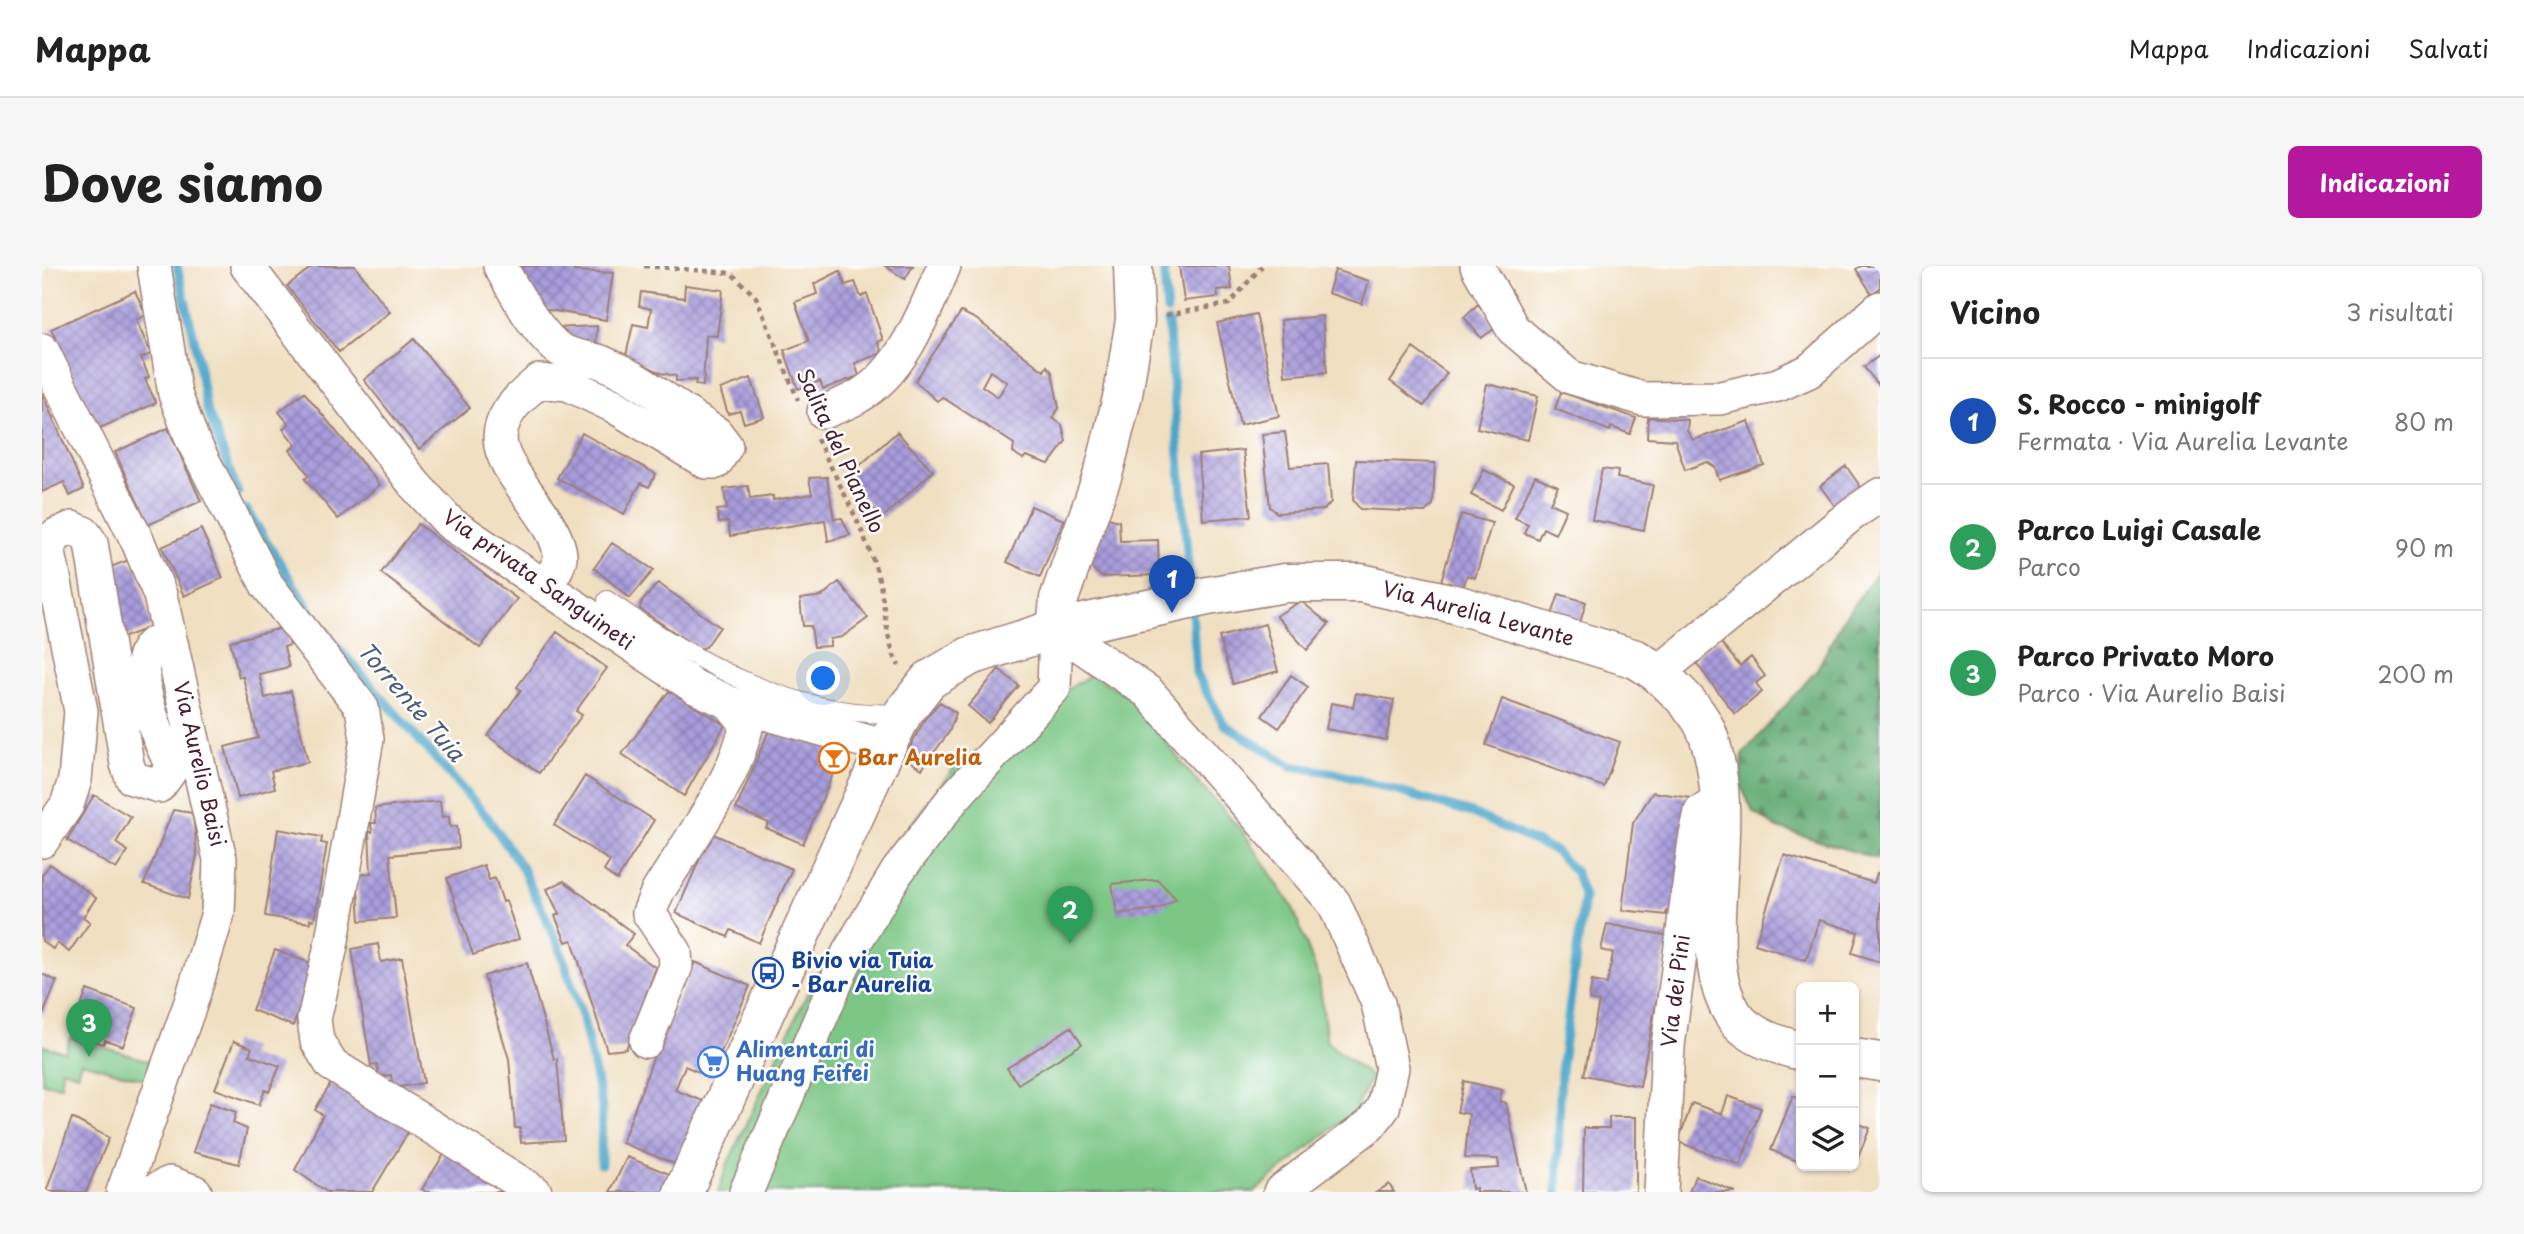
<!DOCTYPE html>
<html lang="it">
<head>
<meta charset="utf-8">
<style>
	:root { --surface:#fff; --page:#f6f6f6; --text:#222; --muted:#767676; --line:#e0e0e0; --accent:#b5179e }
	body { margin:0; font-family:"Playpen Sans",sans-serif; background:var(--page); color:var(--text) }
	.controls { position:absolute; right:21px; bottom:21px; display:grid; overflow:hidden; border-radius:10px; box-shadow:0 2px 5px #0004 }
	.controls button { width:63px; height:63px; display:grid; place-items:center; padding:0; border:0; border-bottom:2px solid var(--line); background:var(--surface); color:var(--text); font:35px sans-serif }
	.you { position:absolute; left:782px; top:413px; width:24px; height:24px; margin:-18px; border:5px solid #fff; border-radius:50%; background:#1a73e8; box-shadow:0 0 0 10px #1a73e833 }
	.badge { display:grid; place-items:center; width:46px; height:46px; border-radius:50%; background:var(--accent); color:#fff; font-size:23px; font-weight:700 }
	.pin { position:absolute; translate:-50% -58px; filter:drop-shadow(0 2px 4px #0008) }
	.pin::after { content:''; position:absolute; top:37px; width:24px; height:21px; background:inherit; clip-path:polygon(0 0,100% 0,50% 100%) }
	.list { margin:0; padding:0; list-style:none }
	h2 { display:flex; justify-content:space-between; align-items:center; height:91px; margin:0; padding:0 28px; font-size:30px }
	h2 small { font-size:23px; font-weight:400; color:var(--muted) }
	.list li { display:grid; grid-template-columns:46px 1fr auto; gap:21px; align-items:center; box-sizing:border-box; height:126px; padding:0 28px; border-top:2px solid var(--line) }
	.list b { display:block; font-size:26px; white-space:nowrap }
	.list p { margin:0; font-size:23px; white-space:nowrap; color:var(--muted) }
	.list em { font-size:23px; font-style:normal; color:var(--muted) }
	.icon { flex:none; width:38px; height:38px; fill:none; stroke:currentColor; stroke-width:2; stroke-linecap:round; stroke-linejoin:round }
	.map { position:relative; flex:none; width:1838px; height:926px; overflow:hidden; border-radius:10px }
	header { display:flex; align-items:center; gap:42px; box-sizing:border-box; height:98px; padding:0 35px; background:var(--surface); border-bottom:2px solid var(--line) }
	header strong { font-size:33px }
	nav { display:flex; gap:38px; margin-inline-start:auto; font-size:24px }
	.intro { display:flex; align-items:center; justify-content:space-between; box-sizing:border-box; height:168px; padding:0 42px }
	h1 { margin:0; font-size:49px }
	.button { padding:18px 32px; border-radius:10px; background:var(--accent); color:#fff; font-size:24px; font-weight:700 }
	main { display:flex; gap:42px; padding:0 42px }
	aside { flex:1; background:var(--surface); border-radius:10px; box-shadow:0 2px 5px #0004 }
	.map>svg:first-child { display:block }
	.forest { fill:url(#forest-firs); stroke:#57664f; stroke-width:2 }
	.park { fill:#7bc786; stroke:#627358; stroke-width:2 }
	.lines { fill:none; stroke-linecap:round; stroke-linejoin:round }
	.stream { stroke:#4ca6ca; stroke-width:9 }
	.building { fill:url(#building-cross-hatch); fill-rule:evenodd }
	.lane-casing { stroke:#9d7f76; stroke-width:20 }
	.street-casing { stroke:#9d7f76; stroke-width:36 }
	.secondary-casing { stroke:#9d7f76; stroke-width:41 }
	.primary-casing { stroke:#9d7f76; stroke-width:41 }
	.path { stroke:#9d7f76; stroke-width:4.5; stroke-dasharray:5 5; stroke-linecap:butt }
	.lane { stroke:#fff; stroke-width:18 }
	.street { stroke:#fff; stroke-width:33 }
	.secondary { stroke:#fff; stroke-width:38 }
	.primary { stroke:#fff; stroke-width:38 }
	.labels { text-anchor:middle; stroke-width:5; stroke-linejoin:round; paint-order:stroke }
	.street-label { font-size:21px; fill:#4a1f2b; stroke:#fff }
	.food-label { font-size:21px; font-weight:bold; fill:#c56008; stroke:#fff; text-anchor:start }
	.transit-label { font-size:21px; font-weight:bold; fill:#164399; stroke:#fff; text-anchor:start }
	.shop-label { font-size:21px; font-weight:bold; fill:#366cbe; stroke:#fff; text-anchor:start }
	.water-label { font-size:23px; font-style:italic; fill:#4b5c73; stroke:#fff }
</style>
</head>
<body>
<header>
<strong>Mappa</strong>
<nav><a>Mappa</a><a>Indicazioni</a><a>Salvati</a></nav>
</header>
<div class="intro"><h1>Dove siamo</h1><a class="button">Indicazioni</a></div>
<main>
<div class="map">
<svg width="1838" height="926" viewBox="0 0 1838 926">
	<defs>
		<pattern id="forest-firs" width="22" height="20" patternUnits="userSpaceOnUse" patternTransform="scale(1.75)"><rect width="22" height="20" fill="#64ac73"/><path d="M5 1l3.5 6h-7zM16 11l3.5 6h-7z" fill="#548b5f"/></pattern>
		<pattern id="building-cross-hatch" width="8" height="8" patternUnits="userSpaceOnUse" patternTransform="scale(1.75)"><rect width="8" height="8" fill="#a89cdc"/><path d="M0 0l8 8M0 8l8-8" fill="none" stroke="#8b7fb3"/></pattern>
	</defs>
	<rect width="100%" height="100%" fill="#fff"/>
	<filter id="ink" filterUnits="userSpaceOnUse"><feTurbulence type="fractalNoise" baseFrequency=".0143" numOctaves="2"/><feDisplacementMap in="SourceGraphic" scale="14" xChannelSelector="R" yChannelSelector="G"/><feConvolveMatrix kernelMatrix="1 2 1 2 8 2 1 2 1" color-interpolation-filters="sRGB"/></filter>
	<filter id="wash" filterUnits="userSpaceOnUse"><feTurbulence type="fractalNoise" baseFrequency=".00686" numOctaves="4" result="noise"/><feDisplacementMap in="SourceGraphic" scale="28" xChannelSelector="R" yChannelSelector="G"/><feGaussianBlur stdDeviation="1.57" result="paint"/><feColorMatrix in="noise" values="0 0 0 0 0 0 0 0 0 0 0 0 0 0 0 0 0 1.4 0 .05"/><feComposite in="paint" operator="in"/></filter>
	<g filter="url(#wash)">
		<rect width="100%" height="100%" fill="#f0dfc0"/>
		<path class="forest" d="M 1838,302 L 1838,594 L 1736,562 L 1711,546 L 1698,518 L 1701,488 L 1774,405 L 1802,352 Z"/>
		<path class="park" d="M 1050,408 L 1092,434 L 1147,506 L 1202,567 L 1251,642 L 1277,713 L 1285,776 L 1329,811 L 1312,845 L 1212,926 L 676,926 L 686,897 L 764,730 L 825,616 L 912,502 L 991,445 Z
			M 28,771 L 121,799 L 116,817 L 39,796 L 35,808 L 20,803 L 19,820 L 0,817 L 0,779 L 23,786 Z"/>
		<g class="lines">
			<path class="stream" d="M 135,0 L 154,80 L 164,141 L 196,227
				M 1121,0 L 1125,45
				M 1126,56 L 1148,323
				M 204,243 L 281,365 L 446,552 L 479,600 L 517,680 L 541,753 L 560,840 L 559,898
				M 1150,344 L 1154,407 L 1182,458 L 1249,500 L 1293,507 L 1430,547 L 1513,585 L 1534,607 L 1542,632 L 1519,805 L 1515,926"/>
		</g>
		<g id="blocks">
			<path class="building" d="M 271,0 L 313,0 L 348,46 L 297,86 L 245,20 Z
				M 482,0 L 532,0 L 532,5 L 571,7 L 564,54 L 502,43 L 474,4 Z
				M 843,0 L 871,0 L 863,13 Z
				M 1137,0 L 1187,0 L 1190,23 L 1175,24 L 1176,31 L 1142,35 Z
				M 1819,0 L 1838,0 L 1838,22 L 1830,28 L 1814,3 Z
				M 1293,4 L 1327,15 L 1320,38 L 1286,27 Z
				M 798,5 L 803,19 L 813,16 L 819,31 L 825,28 L 841,74 L 836,76 L 840,87 L 813,97 L 817,110 L 781,123 L 778,115 L 756,123 L 742,84 L 767,75 L 753,36 L 775,28 L 772,18 Z
				M 643,19 L 681,24 L 675,70 L 664,69 L 661,120 L 653,119 L 654,114 L 634,115 L 634,110 L 619,107 L 584,90 L 591,58 L 606,61 L 609,43 L 597,40 L 599,26 L 642,32 Z
				M 93,25 L 104,49 L 94,54 L 109,88 L 99,92 L 107,111 L 103,113 L 114,137 L 56,163 L 9,63 Z
				M 1436,38 L 1455,61 L 1439,72 L 1422,51 Z
				M 919,46 L 934,53 L 1002,105 L 1005,100 L 1010,106 L 1017,142 L 1011,152 L 1020,159 L 1024,175 L 1007,198 L 984,190 L 981,193 L 971,186 L 972,178 L 900,131 L 895,135 L 873,115 ZM 948,105 L 965,116 L 956,131 L 940,120 Z
				M 1214,48 L 1237,150 L 1198,159 L 1175,57 Z
				M 1280,50 L 1285,106 L 1243,110 L 1239,54 Z
				M 555,60 L 554,82 L 510,62 Z
				M 372,73 L 428,142 L 377,183 L 322,114 Z
				M 1371,82 L 1405,107 L 1382,140 L 1348,115 Z
				M 1838,89 L 1838,121 L 1822,101 Z
				M 709,112 L 722,151 L 702,157 L 698,145 L 686,148 L 678,123 Z
				M 1445,118 L 1496,130 L 1486,174 L 1435,162 Z
				M 262,126 L 338,219 L 296,253 L 263,213 L 267,209 L 248,184 L 254,179 L 241,163 L 247,158 L 237,146 Z
				M 1519,126 L 1594,152 L 1588,168 L 1569,161 L 1568,165 L 1513,143 Z
				M 0,127 L 42,223 L 28,230 L 22,216 L 0,226 Z
				M 1606,151 L 1646,154 L 1645,165 L 1651,174 L 1707,155 L 1722,199 L 1677,214 L 1673,201 L 1665,196 L 1643,204 L 1633,174 L 1605,172 Z
				M 126,162 L 159,235 L 106,259 L 73,186 Z
				M 855,166 L 891,205 L 840,252 L 804,212 Z
				M 1243,166 L 1248,201 L 1286,198 L 1289,236 L 1282,244 L 1235,247 L 1228,241 L 1220,168 Z
				M 540,167 L 614,208 L 607,221 L 599,217 L 582,248 L 515,212 Z
				M 1201,184 L 1209,250 L 1161,254 L 1156,189 Z
				M 1314,194 L 1393,197 L 1391,239 L 1383,246 L 1318,243 L 1311,234 Z
				M 1804,200 L 1820,223 L 1796,244 L 1778,220 Z
				M 1560,203 L 1576,205 L 1575,212 L 1611,219 L 1602,264 L 1550,254 Z
				M 1442,204 L 1472,218 L 1459,244 L 1429,229 Z
				M 1493,210 L 1516,220 L 1508,237 L 1524,244 L 1513,268 L 1501,262 L 1496,273 L 1482,267 L 1486,258 L 1473,252 Z
				M 785,211 L 792,253 L 800,252 L 808,269 L 786,275 L 783,254 L 688,270 L 686,256 L 677,257 L 675,244 L 685,243 L 682,223 L 706,220 L 708,233 L 731,230 L 731,234 L 770,228 L 767,212 Z
				M 989,240 L 1022,254 L 998,311 L 965,296 Z
				M 1419,248 L 1450,257 L 1433,312 L 1425,309 L 1421,322 L 1399,315 Z
				M 1059,250 L 1077,255 L 1078,275 L 1116,274 L 1117,309 L 1059,311 L 1050,302 L 1049,277 L 1057,276 Z
				M 376,258 L 475,333 L 438,382 L 339,307 Z
				M 159,263 L 181,312 L 142,330 L 120,281 Z
				M 570,277 L 612,304 L 588,332 L 552,302 Z
				M 87,294 L 96,304 L 109,361 L 77,373 L 66,302 Z
				M 797,316 L 826,352 L 800,371 L 788,373 L 788,380 L 772,381 L 769,360 L 761,360 L 758,333 L 780,330 Z
				M 616,317 L 678,361 L 664,381 L 657,383 L 598,343 L 599,337 Z
				M 1517,328 L 1544,336 L 1538,357 L 1510,349 Z
				M 1259,335 L 1287,358 L 1265,384 L 1234,350 Z
				M 1223,358 L 1236,405 L 1191,418 L 1177,371 Z
				M 244,361 L 248,379 L 242,381 L 247,401 L 217,408 L 223,432 L 249,425 L 266,496 L 229,505 L 233,522 L 196,532 L 183,481 L 216,472 L 201,411 L 197,411 L 188,375 Z
				M 515,366 L 565,402 L 534,445 L 540,449 L 497,507 L 446,470 L 479,424 L 475,421 Z
				M 1676,373 L 1698,400 L 1709,391 L 1723,410 L 1714,417 L 1720,426 L 1693,448 L 1655,398 L 1656,388 Z
				M 957,403 L 977,420 L 946,457 L 926,440 Z
				M 1249,409 L 1266,421 L 1237,462 L 1220,450 Z
				M 627,425 L 683,459 L 642,530 L 580,488 Z
				M 1314,427 L 1352,434 L 1344,474 L 1284,463 L 1289,437 L 1311,441 Z
				M 1460,433 L 1578,476 L 1562,521 L 1444,479 Z
				M 898,436 L 914,447 L 907,466 L 880,503 L 862,492 L 884,451 Z
				M 731,455 L 801,485 L 761,578 L 724,562 L 727,557 L 694,543 Z
				M 543,510 L 612,554 L 575,614 L 562,605 L 568,595 L 512,559 Z
				M 1611,526 L 1649,532 L 1633,646 L 1624,645 L 1624,649 L 1580,644 L 1591,557 Z
				M 52,529 L 89,551 L 74,577 L 86,585 L 74,603 L 25,574 Z
				M 398,535 L 400,551 L 407,550 L 408,561 L 415,560 L 417,582 L 348,589 L 354,652 L 318,655 L 315,609 L 329,607 L 327,566 L 330,566 L 329,557 L 334,557 L 333,542 Z
				M 131,544 L 150,547 L 152,557 L 155,589 L 146,633 L 102,618 Z
				M 236,563 L 280,571 L 279,577 L 285,578 L 272,654 L 268,653 L 268,657 L 223,650 Z
				M 669,567 L 750,603 L 717,677 L 689,664 L 686,671 L 634,647 Z
				M 1742,589 L 1832,617 L 1835,607 L 1838,608 L 1838,696 L 1810,687 L 1816,666 L 1777,654 L 1764,694 L 1713,678 Z
				M 8,598 L 54,632 L 41,651 L 48,656 L 27,686 L 15,677 L 11,683 L 0,675 L 0,609 Z
				M 442,599 L 447,614 L 453,612 L 461,636 L 464,635 L 477,673 L 431,689 L 405,612 Z
				M 1111,614 L 1116,614 L 1134,633 L 1116,643 L 1075,648 L 1070,618 Z
				M 522,615 L 592,668 L 583,679 L 614,702 L 584,783 L 565,785 L 530,674 L 524,676 L 513,650 L 517,648 L 505,623 Z
				M 1565,658 L 1627,670 L 1598,820 L 1542,809 L 1557,736 L 1547,734 L 1550,715 L 1565,718 L 1571,687 L 1559,684 Z
				M 336,678 L 339,696 L 360,692 L 382,817 L 351,822 L 349,809 L 337,811 L 335,798 L 329,800 L 310,683 Z
				M 233,684 L 274,699 L 251,760 L 210,744 Z
				M 653,696 L 708,720 L 668,811 L 643,800 L 633,824 L 666,837 L 641,901 L 580,877 L 613,787 Z
				M 485,697 L 512,793 L 515,793 L 522,874 L 479,877 L 478,862 L 473,862 L 467,793 L 442,710 Z
				M 0,708 L 15,715 L 0,751 Z
				M 45,724 L 95,742 L 81,780 L 63,774 L 61,778 L 41,771 L 39,776 L 28,771 Z
				M 1029,761 L 1040,778 L 976,818 L 965,802 Z
				M 192,775 L 210,782 L 207,789 L 238,800 L 227,826 L 223,824 L 217,839 L 173,823 Z
				M 1422,815 L 1460,824 L 1457,835 L 1464,837 L 1484,926 L 1434,926 L 1434,922 L 1430,923 L 1428,904 L 1457,902 L 1456,893 L 1423,892 L 1427,848 L 1415,846 Z
				M 289,817 L 368,863 L 330,926 L 285,926 L 253,904 L 281,849 L 273,844 Z
				M 1686,830 L 1719,842 L 1698,899 L 1636,876 L 1650,837 L 1680,848 Z
				M 1751,830 L 1759,834 L 1757,896 L 1729,884 Z
				M 168,837 L 194,846 L 191,857 L 205,863 L 197,898 L 151,886 Z
				M 1567,851 L 1594,851 L 1594,926 L 1541,926 L 1542,862 L 1567,862 Z
				M 30,852 L 67,872 L 44,926 L 4,926 Z
				M 1812,856 L 1828,862 L 1814,896 L 1812,895 Z
				M 404,885 L 470,926 L 384,926 L 380,923 Z
				M 585,891 L 630,909 L 623,926 L 568,926 Z
				M 1653,910 L 1694,926 L 1647,926 Z
				M 1347,918 L 1352,926 L 1335,926 Z"/>
		</g>
	</g>
	<g filter="url(#ink)">
		<use href="#blocks" fill-opacity="0" stroke="#9d7f76" stroke-width="2"/>
		<g class="lines">
			<g class="lane-casing">
				<path id="lane" d="M 565,334 C 650,394 752,454 861,447"/>
			</g>
			<g class="street-casing">
				<path id="street" d="M 112,0 L 133,128 L 150,173 L 225,319 L 320,442 L 325,473 L 289,680 L 272,753 L 275,775 L 289,798 L 493,926
					M 205,0 L 373,219 L 408,257 L 653,421 L 688,437 L 844,481
					M 458,0 C 473,26 490,59 513,80 C 525,91 544,91 559,96 C 599,112 636,144 674,167 L 684,180 L 674,196 L 664,196 L 572,140 L 526,118 L 497,115 C 429,169 463,193 502,251 C 509,262 518,278 518,291 C 517,301 509,312 504,321
					M 1435,0 L 1471,63 L 1528,111 L 1601,133 L 1678,132 L 1736,119 L 1767,105 L 1838,42
					M 0,84 L 96,276 L 118,329 L 178,593 L 176,647 L 149,736 L 81,926
					M 782,146 C 793,141 806,137 817,130 C 861,105 883,45 902,0
					M 1014,363 L 1106,426 L 1292,637 L 1336,737 L 1350,802 L 1341,842 L 1328,859 L 1238,926
					M 1617,406 L 1810,248 L 1838,229
					M 0,575 L 25,539 L 33,514 L 39,445 L 6,282 L 14,269 L 30,262 L 42,267 L 49,277 L 85,498 L 90,512 L 117,520 L 128,505 L 128,496 C 115,469 84,397 112,377 L 130,380
					M 604,775 L 634,700 L 633,686 L 607,647 L 615,627 C 647,574 691,519 705,458 L 688,437
					M 109,926 L 128,917 L 153,926
					M 704,926 L 807,686 L 855,606 L 911,533 L 1012,422 L 1014,363
					M 1619,926 L 1626,780 L 1653,574 L 1659,546 L 1677,536"/>
			</g>
			<g class="secondary-casing">
				<path id="secondary" d="M 1014,363 L 1017,333 L 1062,205 L 1081,128 L 1093,54 L 1091,0"/>
			</g>
			<g class="primary-casing">
				<path id="primary" d="M 1812,792 L 1838,796
					M 641,926 L 844,481 L 861,447 L 887,414 L 928,390 L 1014,363 L 1166,330 L 1243,317 L 1319,317 L 1417,339 L 1594,393 C 1619,407 1657,442 1666,469 C 1686,525 1676,592 1674,649 C 1673,683 1672,718 1691,748 C 1705,770 1735,779 1759,785"/>
			</g>
			<path class="path" d="M 602,0 L 689,7 L 714,31 L 756,134
				M 1124,49 L 1187,38 L 1220,0
				M 775,173 C 796,216 821,261 835,306 C 844,337 842,373 857,400"/>
			<use href="#lane" class="lane"/>
			<use href="#street" class="street"/>
			<use href="#secondary" class="secondary"/>
			<use href="#primary" class="primary"/>
		</g>
	</g>
	<defs>
		<g id="bar-ring" transform="scale(1.575)"><circle r="9.5" fill="#fff" stroke="#e8710a" stroke-width="1.5"/><path d="M-6-5H6L.8 .8V4.5H3.5V6h-7V4.5H-.8V.8Z" fill="#e8710a"/></g>
		<g id="bus-ring" transform="scale(1.575)"><circle r="9.5" fill="#fff" stroke="#1a4fb4" stroke-width="1.5"/><path d="M-5-6H5V4H4V6H2V4H-2V6H-4V4H-5ZM-3.5-4V0h7V-4ZM-3.5 1.2v1.5H-2V1.2ZM2 1.2v1.5H3.5V1.2Z" fill="#1a4fb4"/></g>
		<g id="supermarket-ring" transform="scale(1.575)"><circle r="9.5" fill="#fff" stroke="#3f7fe0" stroke-width="1.5"/><path d="M-6-5.5h2.5l.6 2H6L4.5 2H-2.5L-4.4-4H-6ZM-1.5 3.2a1.3 1.3 0 1 0 .1 0ZM3 3.2a1.3 1.3 0 1 0 .1 0Z" fill="#3f7fe0"/></g>
	</defs>
	<g fill-rule="evenodd">
		<use href="#bar-ring" x="792" y="492"/>
		<use href="#bus-ring" x="726" y="707"/>
		<use href="#supermarket-ring" x="671" y="796"/>
	</g>
	<g class="labels">
		<g class="street-label">
			<text transform="translate(798 185) rotate(65)" y="7">Salita del Pianello</text>
			<text transform="translate(496 314) rotate(35)" y="7">Via privata Sanguineti</text>
			<text transform="translate(1436 348) rotate(15)" y="7">Via Aurelia Levante</text>
			<text transform="translate(157 498) rotate(77)" y="7">Via Aurelio Baisi</text>
			<text transform="translate(1634 725) rotate(-83)" y="7">Via dei Pini</text>
		</g>
		<g class="food-label">
			<text x="815" y="499">Bar Aurelia</text>
		</g>
		<g class="transit-label">
			<text x="749" y="702">Bivio via Tuia<tspan x="749" dy="24">- Bar Aurelia</tspan></text>
		</g>
		<g class="shop-label">
			<text x="694" y="791">Alimentari di<tspan x="694" dy="24">Huang Feifei</tspan></text>
		</g>
		<g class="water-label">
			<text transform="translate(369 436) rotate(49)" y="8">Torrente Tuia</text>
		</g>
	</g>
</svg>
<div class="controls">
<button>+</button>
<button>−</button>
<button><svg class="icon" aria-label="layers" viewBox="0 0 24 24"><path d="M12 4l9 5-9 5-9-5zM3 14l9 5 9-5"/></svg></button>
</div>
<div class="you"></div>
<div class="pin badge" style="left:1130px;top:347px;background:#1a4fb4">1</div>
<div class="pin badge" style="left:1028px;top:678px;background:#2e9e5b">2</div>
<div class="pin badge" style="left:47px;top:791px;background:#2e9e5b">3</div>
</div>
<aside>
<h2>Vicino<small>3 risultati</small></h2>
<ul class="list">
<li><span class="badge" style="background:#1a4fb4">1</span><div><b>S. Rocco - minigolf</b><p>Fermata · Via Aurelia Levante</p></div><em>80 m</em></li>
<li><span class="badge" style="background:#2e9e5b">2</span><div><b>Parco Luigi Casale</b><p>Parco</p></div><em>90 m</em></li>
<li><span class="badge" style="background:#2e9e5b">3</span><div><b>Parco Privato Moro</b><p>Parco · Via Aurelio Baisi</p></div><em>200 m</em></li>
</ul>
</aside>
</main>
</body>
</html>
